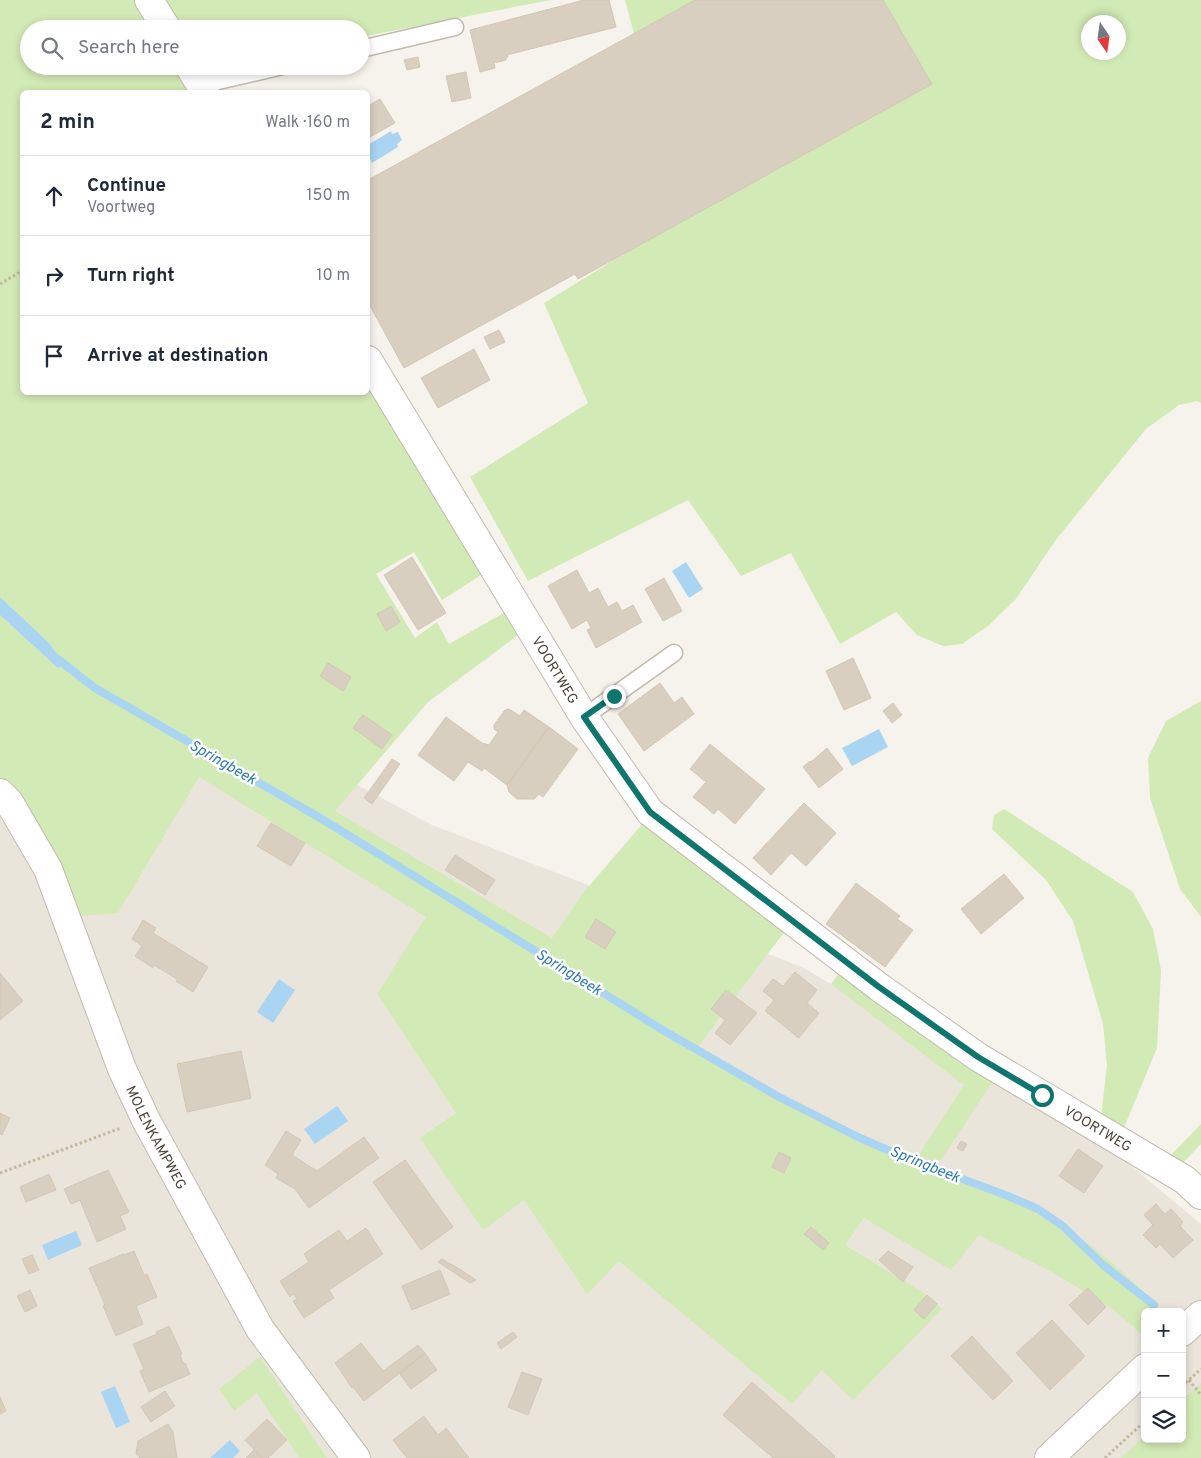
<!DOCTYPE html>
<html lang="en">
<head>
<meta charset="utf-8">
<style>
	:root { --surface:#fff; --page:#f2f2f3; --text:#1f2937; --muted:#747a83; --line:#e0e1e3 }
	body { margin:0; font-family:Overpass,sans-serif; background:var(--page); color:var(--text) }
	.controls { position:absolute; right:15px; bottom:15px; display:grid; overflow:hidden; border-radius:8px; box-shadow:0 2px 8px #0003 }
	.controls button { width:45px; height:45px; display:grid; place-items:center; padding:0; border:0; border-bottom:1px solid var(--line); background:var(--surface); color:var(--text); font:25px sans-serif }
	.compass { position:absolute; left:1081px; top:15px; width:45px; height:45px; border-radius:50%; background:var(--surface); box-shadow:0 2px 8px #0003; rotate:167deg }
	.stop { position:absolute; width:15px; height:15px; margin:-11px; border:4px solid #0f766e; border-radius:50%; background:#fff }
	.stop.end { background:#0f766e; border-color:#fff; box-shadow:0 1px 5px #0008 }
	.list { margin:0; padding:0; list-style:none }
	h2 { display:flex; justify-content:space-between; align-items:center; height:65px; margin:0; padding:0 20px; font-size:21px }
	h2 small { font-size:16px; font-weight:400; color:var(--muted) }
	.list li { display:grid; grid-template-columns:32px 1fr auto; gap:15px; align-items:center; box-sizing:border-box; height:80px; padding:0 20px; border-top:1px solid var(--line) }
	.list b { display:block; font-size:19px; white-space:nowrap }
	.list p { margin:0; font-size:16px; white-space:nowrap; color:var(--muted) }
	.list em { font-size:16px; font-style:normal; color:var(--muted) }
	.icon { flex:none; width:28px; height:28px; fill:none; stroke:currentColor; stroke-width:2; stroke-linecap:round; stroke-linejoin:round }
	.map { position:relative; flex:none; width:1201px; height:1458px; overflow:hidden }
	.search { position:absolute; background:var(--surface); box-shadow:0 2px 8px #0003; left:20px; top:20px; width:350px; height:55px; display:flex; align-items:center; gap:12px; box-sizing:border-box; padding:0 18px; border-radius:28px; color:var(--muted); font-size:19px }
	.panel { position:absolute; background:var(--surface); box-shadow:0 2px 8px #0003; left:20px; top:90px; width:350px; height:305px; border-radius:8px }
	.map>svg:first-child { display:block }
	.residential { fill:#eae5da; fill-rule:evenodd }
	.green { fill:#d2eab5; fill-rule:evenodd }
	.water { fill:#a9d4f2 }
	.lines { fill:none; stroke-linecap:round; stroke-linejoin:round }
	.stream { stroke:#a9d4f2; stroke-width:8 }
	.building { fill:#d8cfc1; stroke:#d3c7b4 }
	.service-casing { stroke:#c2bbae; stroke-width:19 }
	.minor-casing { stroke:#c2bbae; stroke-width:30 }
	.tertiary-casing { stroke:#c2bbae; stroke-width:30 }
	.path { stroke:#c4b79f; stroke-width:3; stroke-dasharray:2.5 2.5; stroke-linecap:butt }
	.service { stroke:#fff; stroke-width:16 }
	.minor { stroke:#fff; stroke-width:28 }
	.tertiary { stroke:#fff; stroke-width:28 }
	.route { stroke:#0f766e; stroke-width:6 }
	.labels { text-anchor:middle; stroke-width:5; stroke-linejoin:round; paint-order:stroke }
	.street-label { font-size:14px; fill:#4b4439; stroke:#fff }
	.water-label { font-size:15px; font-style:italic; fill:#2e7ab2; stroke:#fff }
</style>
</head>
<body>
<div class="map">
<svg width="1201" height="1458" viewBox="0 0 1201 1458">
	<rect width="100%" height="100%" fill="#f6f3ec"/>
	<path class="residential" d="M 0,593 L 432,825 L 802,967 L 1118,1155 L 1201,1224 L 1201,1458 L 0,1458 ZM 1145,1312 L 1182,1312 L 1182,1439 L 1145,1439 Z"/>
	<path class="green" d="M 0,0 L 141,0 L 158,29 L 29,29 L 29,66 L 181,66 L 197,92 L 22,92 L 22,392 L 368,392 L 368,374 L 486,572 L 442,600 L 414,552 L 376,574 L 415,638 L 437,622 L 449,644 L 509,610 L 522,632 L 428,702 L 335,811 L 552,938 L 583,893 L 644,822 L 788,927 L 694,1052 C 764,1095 837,1133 913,1164 L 964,1085 L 831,984 L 842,969 L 993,1081 L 933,1172 C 952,1180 971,1186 991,1193 C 1000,1196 1011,1198 1020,1202 C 1066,1223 1129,1272 1161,1312 L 1145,1312 L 1145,1337 L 1111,1308 L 1054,1273 L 979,1235 L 951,1270 L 864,1218 L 845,1245 L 930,1297 L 942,1309 L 853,1400 L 822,1370 L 792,1404 L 619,1261 L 587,1294 L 524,1200 L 483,1230 L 420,1138 L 456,1113 L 377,994 L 426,917 L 199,777 L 118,913 L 80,916 L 63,869 L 0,780 L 0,615 L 58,668 L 64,664 L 49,643 L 0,597 Z
		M 161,0 L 551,0 L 361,37 L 361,29 L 179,29 Z
		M 625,0 L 709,0 L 636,41 Z
		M 882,0 L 1201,0 L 1201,403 L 1197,401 L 1179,405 L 1146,429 L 1055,541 L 1016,599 L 988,626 L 962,644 L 943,646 L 917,635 L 896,612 L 840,644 L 791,553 L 741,576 L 688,500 L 528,581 L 470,477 L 588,403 L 544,303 L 697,209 ZM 1088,22 L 1118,22 L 1118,52 L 1088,52 Z
		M 1201,701 L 1201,917 L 1180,889 L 1150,798 L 1148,758 L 1166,721 Z
		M 1004,809 L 1133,892 L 1153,929 L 1161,970 L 1157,1048 L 1123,1130 L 1101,1117 L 1107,1065 L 1103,1024 L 1073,921 L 1046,880 L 992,829 L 994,815 Z
		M 1201,1124 L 1201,1144 L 1178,1168 L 1167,1159 Z
		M 260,1357 L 327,1458 L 299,1458 L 257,1393 L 234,1411 L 219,1389 Z
		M 1201,1383 L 1201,1458 L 1121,1458 L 1145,1435 L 1145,1439 L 1182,1439 L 1182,1400 Z"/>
	<path class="water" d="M 391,131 L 392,134 L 398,132 L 402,140 L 397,144 L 398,147 L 372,163 L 368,154 L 368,145 Z
		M 686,562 L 703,589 L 689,598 L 672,571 Z
		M 0,597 L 49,643 L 64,664 L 58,668 L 0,615 Z
		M 879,729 L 888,747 L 852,766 L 842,748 Z
		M 279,979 L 295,990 L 273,1023 L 257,1012 Z
		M 337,1106 L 348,1121 L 315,1144 L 304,1129 Z
		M 76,1231 L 82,1245 L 48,1260 L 42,1245 Z
		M 115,1386 L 130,1422 L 116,1428 L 101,1392 Z
		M 230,1440 L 240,1451 L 233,1458 L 210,1458 Z"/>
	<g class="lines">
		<path class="stream" d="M 55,657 L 95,688 L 322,819 L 666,1032 L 779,1097 L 860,1138 L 909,1159 L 1008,1196 L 1038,1209 L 1063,1226 L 1103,1265 L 1154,1305"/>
	</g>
	<path class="building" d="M 584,0 L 609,0 L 616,27 L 507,55 L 508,57 L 506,58 L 506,60 L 494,63 L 495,68 L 480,72 L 470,30 Z
		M 695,0 L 883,0 L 932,84 L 578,279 L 575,274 L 404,368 L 368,302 L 368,180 Z
		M 418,57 L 420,67 L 407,70 L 404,60 Z
		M 466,72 L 471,98 L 452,102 L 446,76 Z
		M 380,99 L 395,123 L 368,138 L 368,106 Z
		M 499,330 L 505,342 L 490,349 L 484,337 Z
		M 474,349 L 490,380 L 438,408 L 421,378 Z
		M 412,557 L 446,613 L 418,630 L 384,575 Z
		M 577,570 L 589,593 L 598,588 L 608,607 L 617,602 L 622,611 L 633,605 L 642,622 L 596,648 L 587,630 L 591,628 L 587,620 L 572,629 L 548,586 Z
		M 664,578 L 682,611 L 663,621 L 645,589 Z
		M 391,606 L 400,622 L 386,631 L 377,614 Z
		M 853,658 L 871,698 L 844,710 L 826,671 Z
		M 328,663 L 351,677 L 343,691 L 320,676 Z
		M 660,683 L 674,703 L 682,697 L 694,714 L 644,751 L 618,714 Z
		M 893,703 L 902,715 L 892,723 L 883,711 Z
		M 509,709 L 520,716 L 524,710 L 549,727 L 507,785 L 484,768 L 482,771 L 468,762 L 454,781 L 418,755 L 446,717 L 482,743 L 489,745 L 498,732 L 494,729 L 494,725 L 505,710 Z
		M 363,715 L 392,735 L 382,749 L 353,728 Z
		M 549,727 L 578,749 L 543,797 L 539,794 L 534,799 L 517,799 L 509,792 L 507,785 Z
		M 710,744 L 765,789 L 735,824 L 718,809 L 714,814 L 693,797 L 706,782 L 690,769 Z
		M 827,748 L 843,769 L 819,788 L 803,767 L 810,761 L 811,762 Z
		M 392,759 L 400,764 L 372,804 L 364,798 Z
		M 804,803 L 836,833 L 806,866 L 791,853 L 771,875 L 753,858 Z
		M 271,823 L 305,843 L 291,866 L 257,846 Z
		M 455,855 L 495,880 L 485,895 L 445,870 Z
		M 1004,874 L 1024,898 L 981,934 L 961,909 Z
		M 856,883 L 900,916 L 897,919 L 913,930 L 885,967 L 826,924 Z
		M 596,919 L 616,932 L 605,949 L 585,937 Z
		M 143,920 L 156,928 L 153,933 L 208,967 L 193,992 L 176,981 L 177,979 L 154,965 L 153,968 L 135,956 L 142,946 L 132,939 Z
		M 795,972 L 817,990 L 807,1003 L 819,1013 L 799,1038 L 765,1011 L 774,1000 L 763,991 L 773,979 L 783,986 Z
		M 0,973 L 23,1001 L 0,1020 Z
		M 726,990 L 757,1013 L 730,1045 L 715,1033 L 725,1020 L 711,1009 Z
		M 241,1051 L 251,1098 L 187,1112 L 177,1064 Z
		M 0,1113 L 10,1118 L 2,1135 L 0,1134 Z
		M 286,1131 L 301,1140 L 292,1155 L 317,1171 L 364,1137 L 379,1158 L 309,1208 L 295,1189 L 276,1178 L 278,1174 L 265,1165 Z
		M 961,1141 L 967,1144 L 963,1151 L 957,1148 Z
		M 1078,1149 L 1103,1166 L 1084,1193 L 1059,1176 Z
		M 779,1152 L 791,1158 L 784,1173 L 772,1167 Z
		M 405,1160 L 453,1227 L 421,1250 L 373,1182 Z
		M 108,1170 L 129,1212 L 120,1216 L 126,1229 L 97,1242 L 80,1200 L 71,1204 L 64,1189 Z
		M 49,1174 L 56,1190 L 26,1202 L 20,1187 Z
		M 1156,1204 L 1165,1214 L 1171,1209 L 1183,1222 L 1180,1226 L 1193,1240 L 1173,1258 L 1160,1244 L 1156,1248 L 1143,1235 L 1153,1225 L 1144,1215 Z
		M 811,1227 L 829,1243 L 823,1250 L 804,1234 Z
		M 366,1228 L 383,1254 L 329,1290 L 334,1298 L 304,1318 L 293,1301 L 297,1299 L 293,1294 L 290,1297 L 280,1281 L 309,1262 L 304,1254 L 339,1230 L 347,1241 Z
		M 134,1251 L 144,1275 L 147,1274 L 157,1297 L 136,1306 L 143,1324 L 116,1336 L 103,1306 L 105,1305 L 89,1268 L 124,1254 L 124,1255 Z
		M 888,1251 L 913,1267 L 903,1282 L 879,1260 Z
		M 32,1255 L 39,1270 L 29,1274 L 22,1259 Z
		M 442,1259 L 461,1270 L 476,1280 L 470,1283 L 438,1262 Z
		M 440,1270 L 450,1294 L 412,1310 L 402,1286 Z
		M 1088,1288 L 1106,1307 L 1088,1325 L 1069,1305 Z
		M 30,1290 L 37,1306 L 25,1312 L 17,1296 Z
		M 927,1295 L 937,1304 L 924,1319 L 914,1310 Z
		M 1052,1320 L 1085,1356 L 1050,1390 L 1016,1353 Z
		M 169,1326 L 182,1354 L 180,1355 L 184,1364 L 185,1363 L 190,1374 L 149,1392 L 140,1371 L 144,1369 L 133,1344 L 157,1334 L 156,1332 Z
		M 513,1332 L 517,1337 L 501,1349 L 497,1343 Z
		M 972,1336 L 1013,1381 L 993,1400 L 951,1356 Z
		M 361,1343 L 383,1371 L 418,1345 L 425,1353 L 364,1401 L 353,1387 L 352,1388 L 335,1363 Z
		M 425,1353 L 437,1370 L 411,1389 L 400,1374 Z
		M 522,1372 L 542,1379 L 528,1415 L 508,1407 Z
		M 752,1382 L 835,1456 L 834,1458 L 773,1458 L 723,1415 Z
		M 165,1391 L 175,1406 L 151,1422 L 141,1407 Z
		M 0,1397 L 6,1411 L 0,1414 Z
		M 424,1416 L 438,1435 L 446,1428 L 469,1458 L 407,1458 L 393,1440 Z
		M 267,1419 L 287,1440 L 268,1458 L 262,1458 L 245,1440 Z
		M 168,1424 L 173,1432 L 177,1458 L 140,1458 L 136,1454 L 138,1441 Z
		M 254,1450 L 262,1458 L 246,1458 Z"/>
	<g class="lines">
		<g class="service-casing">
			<path id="service" d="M 361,49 L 455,27
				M 201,85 L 283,66
				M 584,717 L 674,653"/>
		</g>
		<g class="minor-casing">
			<g id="minor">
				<path d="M 149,0 L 167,29"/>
				<path d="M 189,66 L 205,92"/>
				<path id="s1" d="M 368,360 L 584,717 L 650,812 L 879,987 L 978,1057 L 1185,1180 L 1201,1195"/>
				<path id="s2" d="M 0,793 L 9,802 L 48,869 L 122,1069 L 146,1120 L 260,1329 L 356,1458"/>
			</g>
		</g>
		<g class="tertiary-casing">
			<path id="tertiary" d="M 1182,1332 L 1201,1315
				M 1049,1458 L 1145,1368"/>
		</g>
		<path class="path" d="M 0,284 L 22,271
			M 0,1173 L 121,1128
			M 1189,1380 L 1201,1395
			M 1182,1386 L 1201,1369
			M 1105,1458 L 1145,1421"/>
		<use href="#service" class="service"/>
		<use href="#minor" class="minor"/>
		<use href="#tertiary" class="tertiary"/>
	</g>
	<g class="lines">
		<path class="route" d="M 614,696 L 584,717 L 650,812 L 879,987 L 978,1057 L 1042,1095"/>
	</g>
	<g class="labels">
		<g class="street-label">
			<text dy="5" stroke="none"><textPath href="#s1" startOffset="362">VOORTWEG</textPath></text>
			<text dy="5" stroke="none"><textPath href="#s1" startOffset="1082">VOORTWEG</textPath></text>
			<text dy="5" stroke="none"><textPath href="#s2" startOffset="380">MOLENKAMPWEG</textPath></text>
		</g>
		<g class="water-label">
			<text transform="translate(223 762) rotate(30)" y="5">Springbeek</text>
			<text transform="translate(569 972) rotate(32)" y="5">Springbeek</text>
			<text transform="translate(925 1164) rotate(22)" y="5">Springbeek</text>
		</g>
	</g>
</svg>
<div class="controls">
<button>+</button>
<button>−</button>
<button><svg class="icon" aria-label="layers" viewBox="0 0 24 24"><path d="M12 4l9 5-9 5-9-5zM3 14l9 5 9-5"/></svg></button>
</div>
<svg class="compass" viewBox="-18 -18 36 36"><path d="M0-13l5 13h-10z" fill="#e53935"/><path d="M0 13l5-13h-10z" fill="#747a83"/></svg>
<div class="stop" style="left:1042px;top:1095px"></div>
<div class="stop end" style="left:614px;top:696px"></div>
<div class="search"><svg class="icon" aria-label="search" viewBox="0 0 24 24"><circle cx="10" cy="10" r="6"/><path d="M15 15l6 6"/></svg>Search here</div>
<section class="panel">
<h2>2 min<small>Walk · 160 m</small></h2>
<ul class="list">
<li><svg class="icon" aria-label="ahead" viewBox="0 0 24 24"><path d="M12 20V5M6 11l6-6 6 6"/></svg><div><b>Continue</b><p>Voortweg</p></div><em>150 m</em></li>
<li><svg class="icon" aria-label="right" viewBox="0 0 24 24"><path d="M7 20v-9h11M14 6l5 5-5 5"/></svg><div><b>Turn right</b></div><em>10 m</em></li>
<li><svg class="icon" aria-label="arrive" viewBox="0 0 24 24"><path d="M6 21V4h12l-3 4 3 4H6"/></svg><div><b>Arrive at destination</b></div></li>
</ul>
</section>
</div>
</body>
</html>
